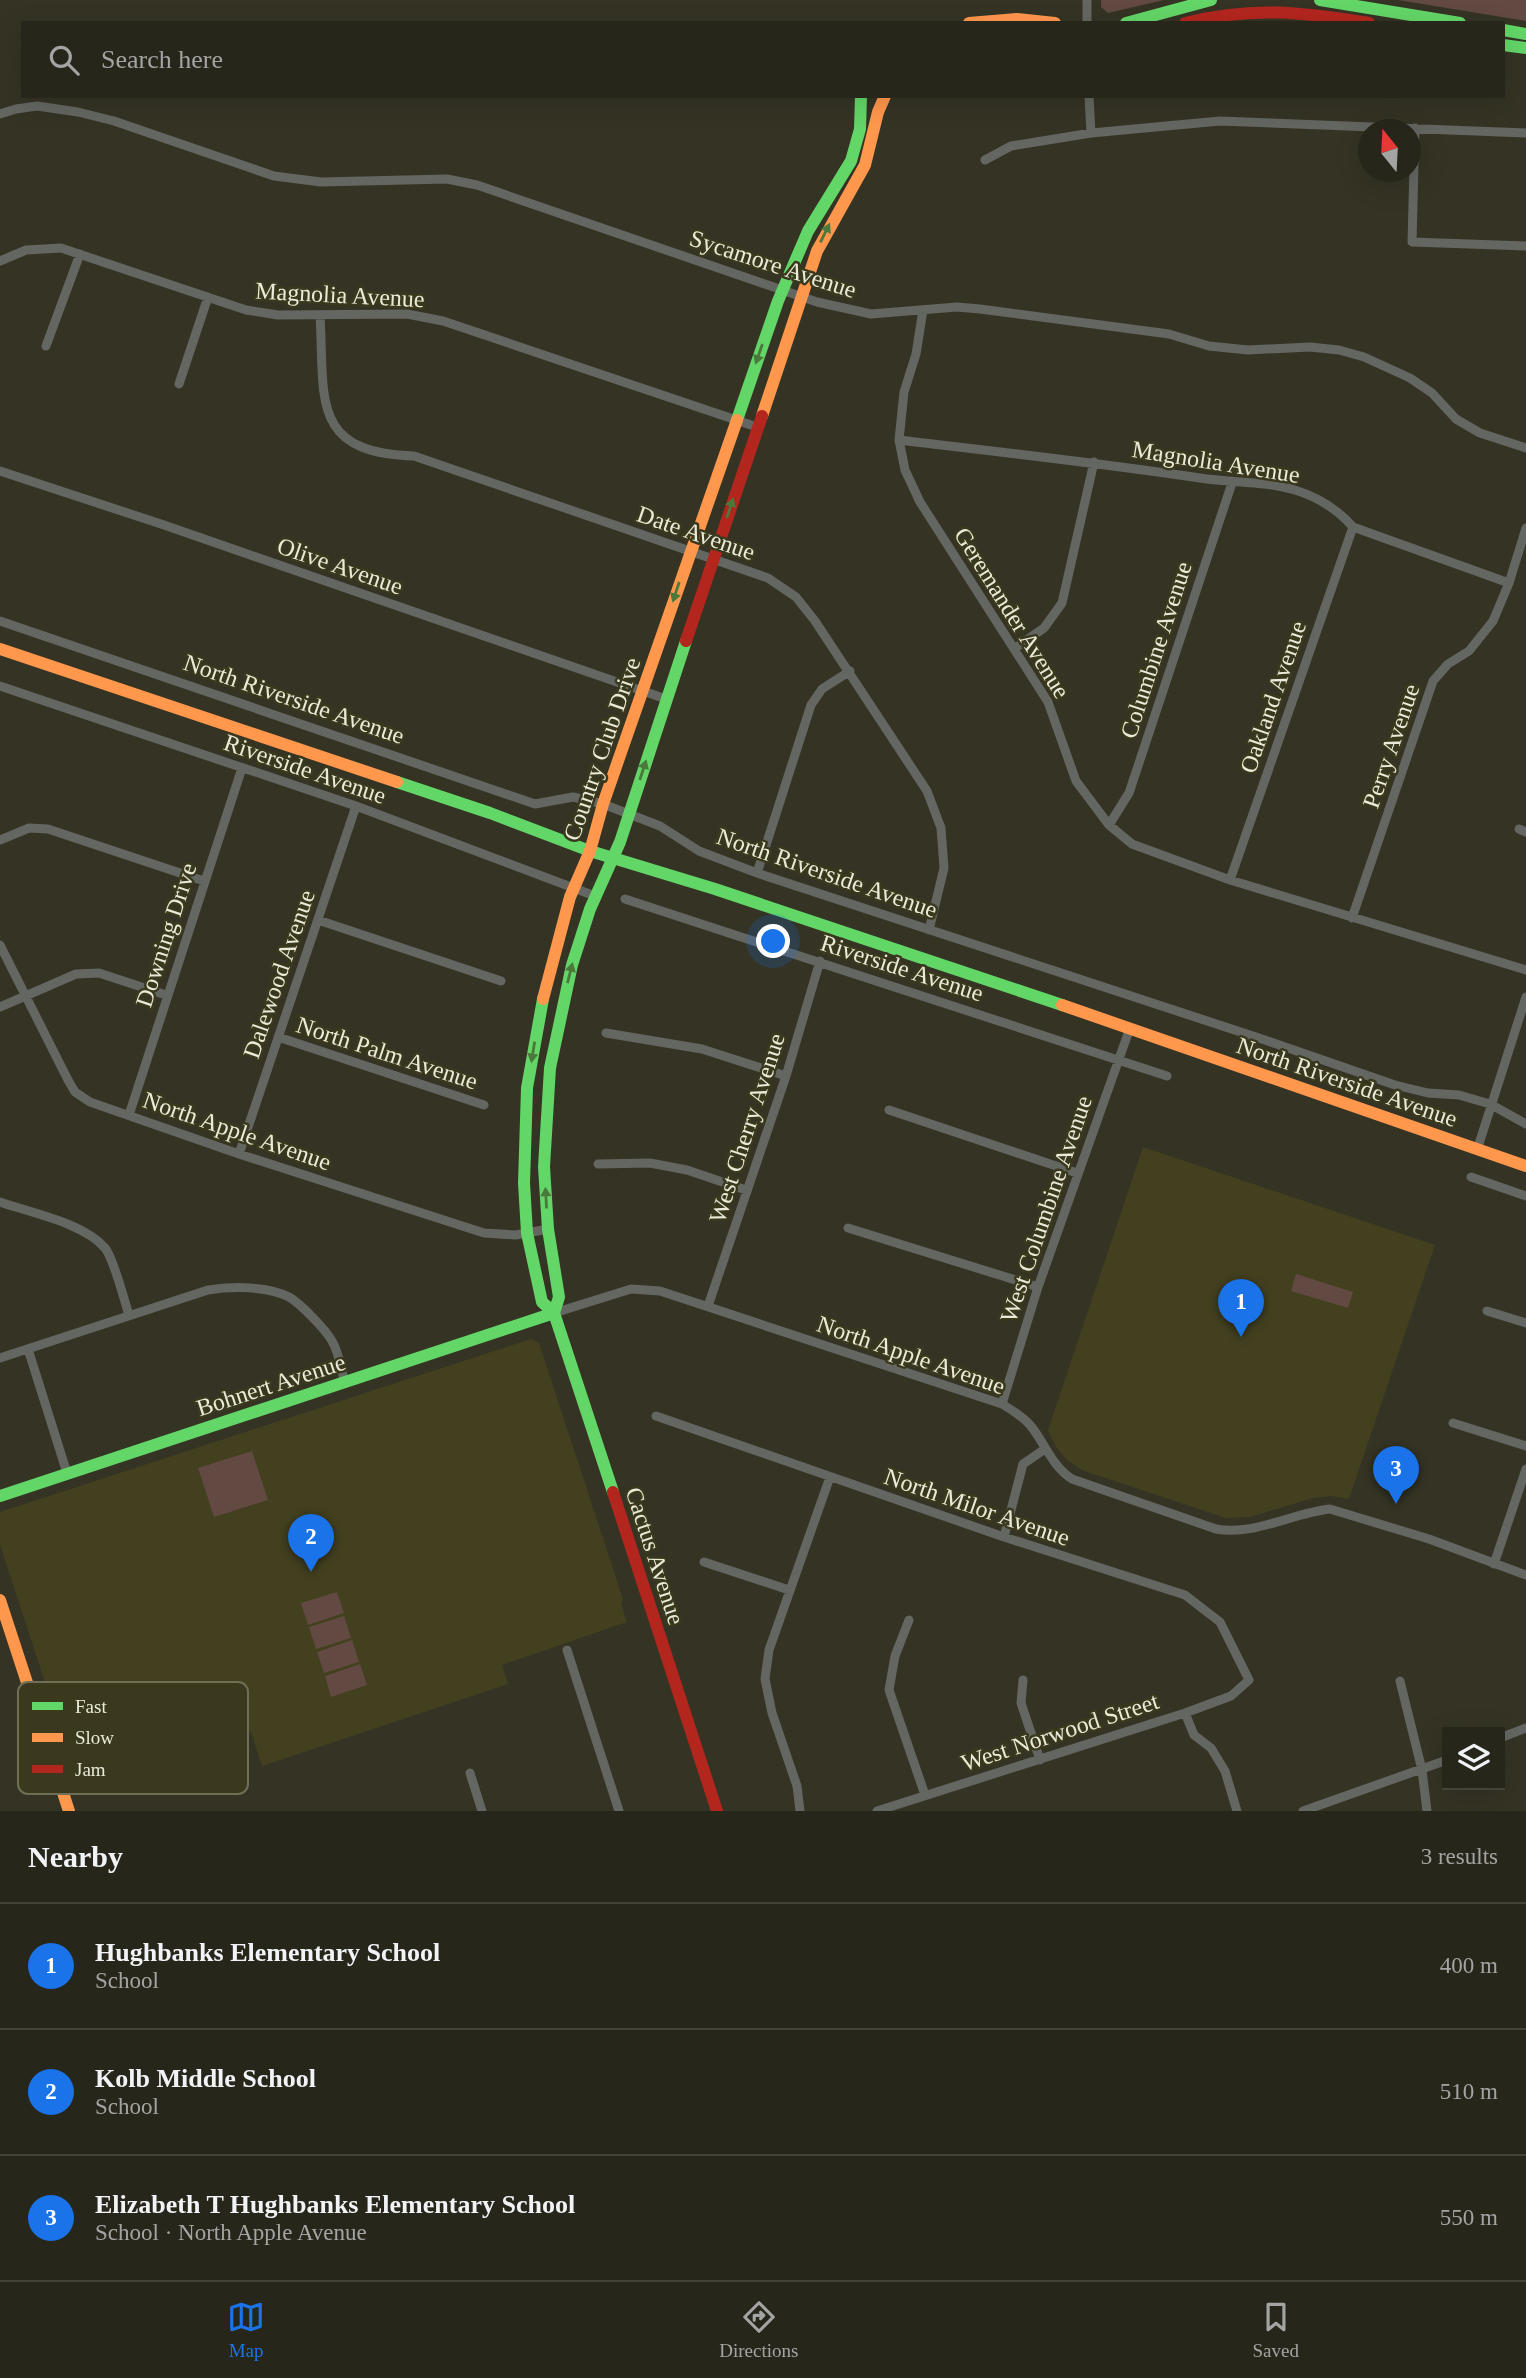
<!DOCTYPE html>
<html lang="en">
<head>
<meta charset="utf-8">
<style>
	:root { --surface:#27261b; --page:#333228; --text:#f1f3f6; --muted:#a4a5a3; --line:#43433a; --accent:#1a73e8 }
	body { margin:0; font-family:Georgia,serif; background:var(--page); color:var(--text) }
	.controls { position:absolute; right:21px; bottom:21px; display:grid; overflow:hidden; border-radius:0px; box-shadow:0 7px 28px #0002 }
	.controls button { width:63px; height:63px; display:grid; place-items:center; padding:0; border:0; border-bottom:2px solid var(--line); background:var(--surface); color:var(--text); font:35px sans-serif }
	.compass { position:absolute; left:1358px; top:119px; width:63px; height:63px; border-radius:50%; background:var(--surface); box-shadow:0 7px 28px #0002; rotate:342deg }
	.you { position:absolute; left:774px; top:942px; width:24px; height:24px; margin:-18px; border:5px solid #fff; border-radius:50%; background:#1a73e8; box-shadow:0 0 0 10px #1a73e833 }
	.badge { display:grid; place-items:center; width:46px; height:46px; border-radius:50%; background:var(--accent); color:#fff; font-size:23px; font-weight:700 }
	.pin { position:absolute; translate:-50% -58px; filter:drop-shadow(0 2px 4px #0008) }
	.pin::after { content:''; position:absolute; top:37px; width:24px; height:21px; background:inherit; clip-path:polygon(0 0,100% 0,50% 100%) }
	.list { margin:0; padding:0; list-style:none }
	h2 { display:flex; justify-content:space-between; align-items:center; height:91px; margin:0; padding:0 28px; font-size:30px }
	h2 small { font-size:23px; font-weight:400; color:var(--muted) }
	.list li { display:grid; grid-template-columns:46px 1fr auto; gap:21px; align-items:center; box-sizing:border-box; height:126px; padding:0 28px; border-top:2px solid var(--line) }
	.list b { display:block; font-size:26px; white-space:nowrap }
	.list p { margin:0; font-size:23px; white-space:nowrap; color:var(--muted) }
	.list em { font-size:23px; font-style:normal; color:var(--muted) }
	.icon { flex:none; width:38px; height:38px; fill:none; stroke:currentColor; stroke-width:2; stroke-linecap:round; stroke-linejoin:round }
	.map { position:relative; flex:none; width:1526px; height:1811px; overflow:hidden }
	.search { position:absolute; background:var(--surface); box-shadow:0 7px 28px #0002; left:21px; right:21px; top:21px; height:77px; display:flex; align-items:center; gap:18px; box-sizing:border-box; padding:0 24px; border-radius:0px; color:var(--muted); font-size:26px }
	.sheet { height:469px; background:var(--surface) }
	nav { display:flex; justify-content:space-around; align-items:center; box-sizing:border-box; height:98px; border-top:2px solid var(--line); background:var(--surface); font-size:19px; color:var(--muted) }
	nav a { display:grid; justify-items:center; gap:4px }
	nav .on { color:var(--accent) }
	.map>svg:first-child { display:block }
	.built { fill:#434020 }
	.green { fill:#624941 }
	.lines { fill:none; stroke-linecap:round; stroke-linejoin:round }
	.street { stroke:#646661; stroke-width:9 }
	.fast { stroke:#63d668; stroke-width:12 }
	.slow { stroke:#ff974d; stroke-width:12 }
	.jam { stroke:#b3261e; stroke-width:12 }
	.oneway { fill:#4b783b }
	.labels { text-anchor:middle; stroke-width:5; stroke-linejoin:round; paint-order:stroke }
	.street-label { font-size:24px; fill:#eaead9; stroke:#3b391d }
	.key { fill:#3b391d; stroke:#706e55; stroke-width:2 }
	.key-label { font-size:19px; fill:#eaead9 }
</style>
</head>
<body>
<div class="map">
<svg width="1526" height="1811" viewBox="0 0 1526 1811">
	<rect width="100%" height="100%" fill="#343324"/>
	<path class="built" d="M 1143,1147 L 1435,1245 L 1349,1499 L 1331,1496 L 1313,1498 L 1250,1517 L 1226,1518 L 1084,1471 L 1068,1461 L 1056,1447 L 1048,1430 Z
		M 531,1339 L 539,1343 L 623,1599 L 621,1604 L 627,1622 L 502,1665 L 508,1684 L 262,1766 L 251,1732 L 81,1792 L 0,1545 L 0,1512 Z"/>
	<path class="green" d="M 1101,0 L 1164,0 L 1108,13 L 1101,7 Z
		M 1398,0 L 1526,0 L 1526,21 Z
		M 1296,1274 L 1353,1292 L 1348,1308 L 1291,1291 Z
		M 252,1451 L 268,1500 L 214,1517 L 198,1468 Z
		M 337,1592 L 344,1613 L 308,1625 L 301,1603 Z
		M 344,1616 L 351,1638 L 316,1649 L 309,1627 Z
		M 352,1640 L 359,1662 L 324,1673 L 317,1652 Z
		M 360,1664 L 367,1685 L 331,1697 L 325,1676 Z"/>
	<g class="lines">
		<path class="street" d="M 1087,0 L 1087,23
			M 1089,96 L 1091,133
			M 0,114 L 16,109 L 37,106 L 78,112 L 114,121 L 274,176 L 321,182 L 447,179 L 477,185 L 817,302 L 871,314 L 957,307 L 980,309 L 1169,334 L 1209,346 L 1248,350 L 1310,347 L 1339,350 L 1364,357 L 1410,378 L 1432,393 L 1456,419 L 1480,433 L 1526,448
			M 1415,128 L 1412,242 L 1526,246
			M 985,160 L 1011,146 L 1091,133 L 1220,121 L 1526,133
			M 0,261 L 26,250 L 61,248 L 246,310 L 278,315 L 407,314 L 443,321 L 757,427
			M 923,310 L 916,354 L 904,392 L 899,440 L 905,470 L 920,502 L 1048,702 L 1076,781 L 1109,825 L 1132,844 L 1230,880 L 1526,970
			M 320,315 C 325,397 309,453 414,456 L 768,578 L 796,597 L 815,621 L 927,791 L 941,828 L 944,868 L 929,930
			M 46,346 L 80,254
			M 179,384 L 208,297
			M 899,440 C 1000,452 1100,463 1200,478 C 1232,483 1265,481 1295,490 C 1318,497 1338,510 1353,527 L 1509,583
			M 0,471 L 164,525 L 666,699
			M 0,621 L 535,804 L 573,797 L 603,804 L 660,826 L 699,851 L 757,873 L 1259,1038 L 1395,1085 L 1428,1093 L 1459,1095 L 1490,1104 L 1526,1124
			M 1014,649 L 1044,628 L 1062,603 L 1094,462
			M 0,686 L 356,806 L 595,896
			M 1109,825 L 1129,793 L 1232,483
			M 1519,829 L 1526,832
			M 0,840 L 29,828 L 48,829 L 204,881
			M 757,873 L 811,705 L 822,689 L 850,671
			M 1230,880 L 1353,527
			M 625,899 L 1167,1076
			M 1352,918 L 1433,681 L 1448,664 L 1469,651 L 1493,621 L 1509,583 L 1526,528
			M 318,920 L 501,981
			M 0,945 L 68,1080 L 75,1092 L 90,1102 L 239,1154 L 484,1233 L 516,1235 L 548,1229
			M 0,1007 L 76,974 L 99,973 L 166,995
			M 606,1033 L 702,1049 L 786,1076
			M 278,1037 L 484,1105
			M 889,1110 L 1077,1173
			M 129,1115 L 242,768
			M 1477,1150 L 1526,997
			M 239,1154 L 356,806
			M 598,1164 L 650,1163 L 687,1170 L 746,1190
			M 1471,1177 L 1526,1196
			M 0,1202 C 31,1213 84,1223 105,1248 C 114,1259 124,1300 129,1315
			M 848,1228 L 1038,1287
			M 708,1306 L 786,1076 L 820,961
			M 1487,1311 L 1526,1323
			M 554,1313 L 631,1289 L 660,1291 L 1002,1404 C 1012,1410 1022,1416 1030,1425 C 1045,1443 1051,1465 1072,1479 L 1216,1529 C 1255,1536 1292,1513 1330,1509 L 1429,1539 L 1526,1575
			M 28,1349 L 67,1473
			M 0,1358 L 208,1290 C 232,1286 267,1286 289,1297 C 301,1304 325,1329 332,1341 C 339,1352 341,1370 345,1383
			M 1002,1404 L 1038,1287 L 1130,1028
			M 656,1416 L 1004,1537 L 1185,1595 L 1220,1622 L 1249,1680 L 1231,1696 L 1185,1713 L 877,1811
			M 1453,1423 L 1526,1446
			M 1004,1537 L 1023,1464 L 1045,1449
			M 704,1562 L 789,1590
			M 1494,1564 L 1526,1469
			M 909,1620 L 895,1656 L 889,1690 L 925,1795
			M 567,1650 L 619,1811
			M 1023,1680 L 1021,1703 L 1040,1760
			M 1400,1681 L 1422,1770 L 1427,1811
			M 1185,1713 L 1194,1735 L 1211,1748 L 1225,1771 L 1237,1811
			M 1500,1738 L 1526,1728
			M 470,1773 L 482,1811
			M 800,1811 L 797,1786 L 772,1713 L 765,1679 L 769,1650 L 830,1477
			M 1303,1811 L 1447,1760"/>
		<path class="fast" d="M 1320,0 L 1460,23
			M 1126,23 L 1211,0
			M 1503,30 L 1526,34
			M 1503,45 L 1526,48
			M 737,420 L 778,301 L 808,231 L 851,161 L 860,129 L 861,96
			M 397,782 L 490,813 L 590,851 L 715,889 L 1062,1005
			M 543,999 L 527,1088 L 524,1183 L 527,1233 L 542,1302 L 554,1313 L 613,1492
			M 554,1313 L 559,1297 L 548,1229 L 544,1167 L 550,1068 L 572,965 L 590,909 L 620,842 L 686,641
			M 0,1496 L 554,1313"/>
		<path class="slow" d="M 969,23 L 1017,19 L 1055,23
			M 762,416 L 817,251 L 865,165 L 878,112 L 885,96
			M 0,649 L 397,782
			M 543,999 L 570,897 L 590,851 L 603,804 L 737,420
			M 1062,1005 L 1526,1166
			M 0,1600 L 69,1811"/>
		<path class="jam" d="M 1185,23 C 1253,6 1301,12 1369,23
			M 686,641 L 762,416
			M 613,1492 L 717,1811"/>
	</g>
	<defs><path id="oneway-solid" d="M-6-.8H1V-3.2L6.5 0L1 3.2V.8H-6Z" transform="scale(1.75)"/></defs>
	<g class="oneway">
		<use href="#oneway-solid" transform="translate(825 233) rotate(-64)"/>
		<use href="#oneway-solid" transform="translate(759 354) rotate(109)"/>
		<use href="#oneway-solid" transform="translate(730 508) rotate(-72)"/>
		<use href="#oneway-solid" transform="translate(676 592) rotate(108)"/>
		<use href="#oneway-solid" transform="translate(643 770) rotate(-72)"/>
		<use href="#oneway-solid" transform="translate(570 973) rotate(-76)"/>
		<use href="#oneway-solid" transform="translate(533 1052) rotate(99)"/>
		<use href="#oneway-solid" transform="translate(546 1198) rotate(-93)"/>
	</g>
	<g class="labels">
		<g class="street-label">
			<text transform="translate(773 264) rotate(18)" y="8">Sycamore Avenue</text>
			<text transform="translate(340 295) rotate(3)" y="8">Magnolia Avenue</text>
			<text transform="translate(1216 462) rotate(9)" y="8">Magnolia Avenue</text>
			<text transform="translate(696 533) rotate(19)" y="8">Date Avenue</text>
			<text transform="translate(340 566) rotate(19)" y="8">Olive Avenue</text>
			<text transform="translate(1012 613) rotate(58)" y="8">Geremander Avenue</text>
			<text transform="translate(1156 650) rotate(-72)" y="8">Columbine Avenue</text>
			<text transform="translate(1273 697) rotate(-71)" y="8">Oakland Avenue</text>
			<text transform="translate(294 699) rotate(19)" y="8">North Riverside Avenue</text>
			<text transform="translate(1391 746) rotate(-71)" y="8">Perry Avenue</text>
			<text transform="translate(602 749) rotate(-71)" y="8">Country Club Drive</text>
			<text transform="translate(305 769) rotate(19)" y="8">Riverside Avenue</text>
			<text transform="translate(827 873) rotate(19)" y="8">North Riverside Avenue</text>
			<text transform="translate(166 935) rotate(-72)" y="8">Downing Drive</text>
			<text transform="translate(902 968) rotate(18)" y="8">Riverside Avenue</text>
			<text transform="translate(279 974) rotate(-71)" y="8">Dalewood Avenue</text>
			<text transform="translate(387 1053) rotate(18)" y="8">North Palm Avenue</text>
			<text transform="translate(1347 1082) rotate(19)" y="8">North Riverside Avenue</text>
			<text transform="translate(747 1128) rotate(-72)" y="8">West Cherry Avenue</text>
			<text transform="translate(237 1131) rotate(19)" y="8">North Apple Avenue</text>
			<text transform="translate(1046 1209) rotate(-71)" y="8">West Columbine Avenue</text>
			<text transform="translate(911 1355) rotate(19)" y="8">North Apple Avenue</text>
			<text transform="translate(271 1385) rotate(-18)" y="8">Bohnert Avenue</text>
			<text transform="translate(977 1507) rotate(19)" y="8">North Milor Avenue</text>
			<text transform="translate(655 1556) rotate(72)" y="8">Cactus Avenue</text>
			<text transform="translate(1060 1732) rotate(-18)" y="8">West Norwood Street</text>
		</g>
	</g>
	<rect x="18" y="1682" width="230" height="112" rx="10" class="key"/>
	<rect x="32" y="1702" width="31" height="8" fill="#63d668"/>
	<rect x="32" y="1733" width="31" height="9" fill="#ff974d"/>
	<rect x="32" y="1765" width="31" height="8" fill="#b3261e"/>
	<g class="key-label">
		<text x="75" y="1713">Fast</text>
		<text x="75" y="1744">Slow</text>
		<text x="75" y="1776">Jam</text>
	</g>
</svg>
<div class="controls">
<button><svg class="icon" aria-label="layers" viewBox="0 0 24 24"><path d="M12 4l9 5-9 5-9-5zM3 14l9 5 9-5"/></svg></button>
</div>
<svg class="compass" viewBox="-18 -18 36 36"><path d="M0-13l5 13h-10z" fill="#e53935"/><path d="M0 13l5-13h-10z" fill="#a4a5a3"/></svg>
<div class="you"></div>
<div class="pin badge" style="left:1241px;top:1337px">1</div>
<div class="pin badge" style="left:311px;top:1572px">2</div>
<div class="pin badge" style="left:1396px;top:1504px">3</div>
<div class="search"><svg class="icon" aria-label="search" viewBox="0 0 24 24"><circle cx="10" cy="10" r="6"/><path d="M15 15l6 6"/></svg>Search here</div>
</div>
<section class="sheet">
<h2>Nearby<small>3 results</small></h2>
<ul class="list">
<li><span class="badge">1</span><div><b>Hughbanks Elementary School</b><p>School</p></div><em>400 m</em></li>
<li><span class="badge">2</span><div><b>Kolb Middle School</b><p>School</p></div><em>510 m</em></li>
<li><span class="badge">3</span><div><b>Elizabeth T Hughbanks Elementary School</b><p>School · North Apple Avenue</p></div><em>550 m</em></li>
</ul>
</section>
<nav>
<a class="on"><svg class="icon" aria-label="map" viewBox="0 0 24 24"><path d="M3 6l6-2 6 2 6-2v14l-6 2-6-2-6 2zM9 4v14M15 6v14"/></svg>Map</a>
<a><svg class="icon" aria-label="directions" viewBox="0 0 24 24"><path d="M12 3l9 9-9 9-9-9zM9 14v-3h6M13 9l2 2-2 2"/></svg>Directions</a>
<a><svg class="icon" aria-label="saved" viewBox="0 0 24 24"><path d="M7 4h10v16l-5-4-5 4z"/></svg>Saved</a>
</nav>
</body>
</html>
